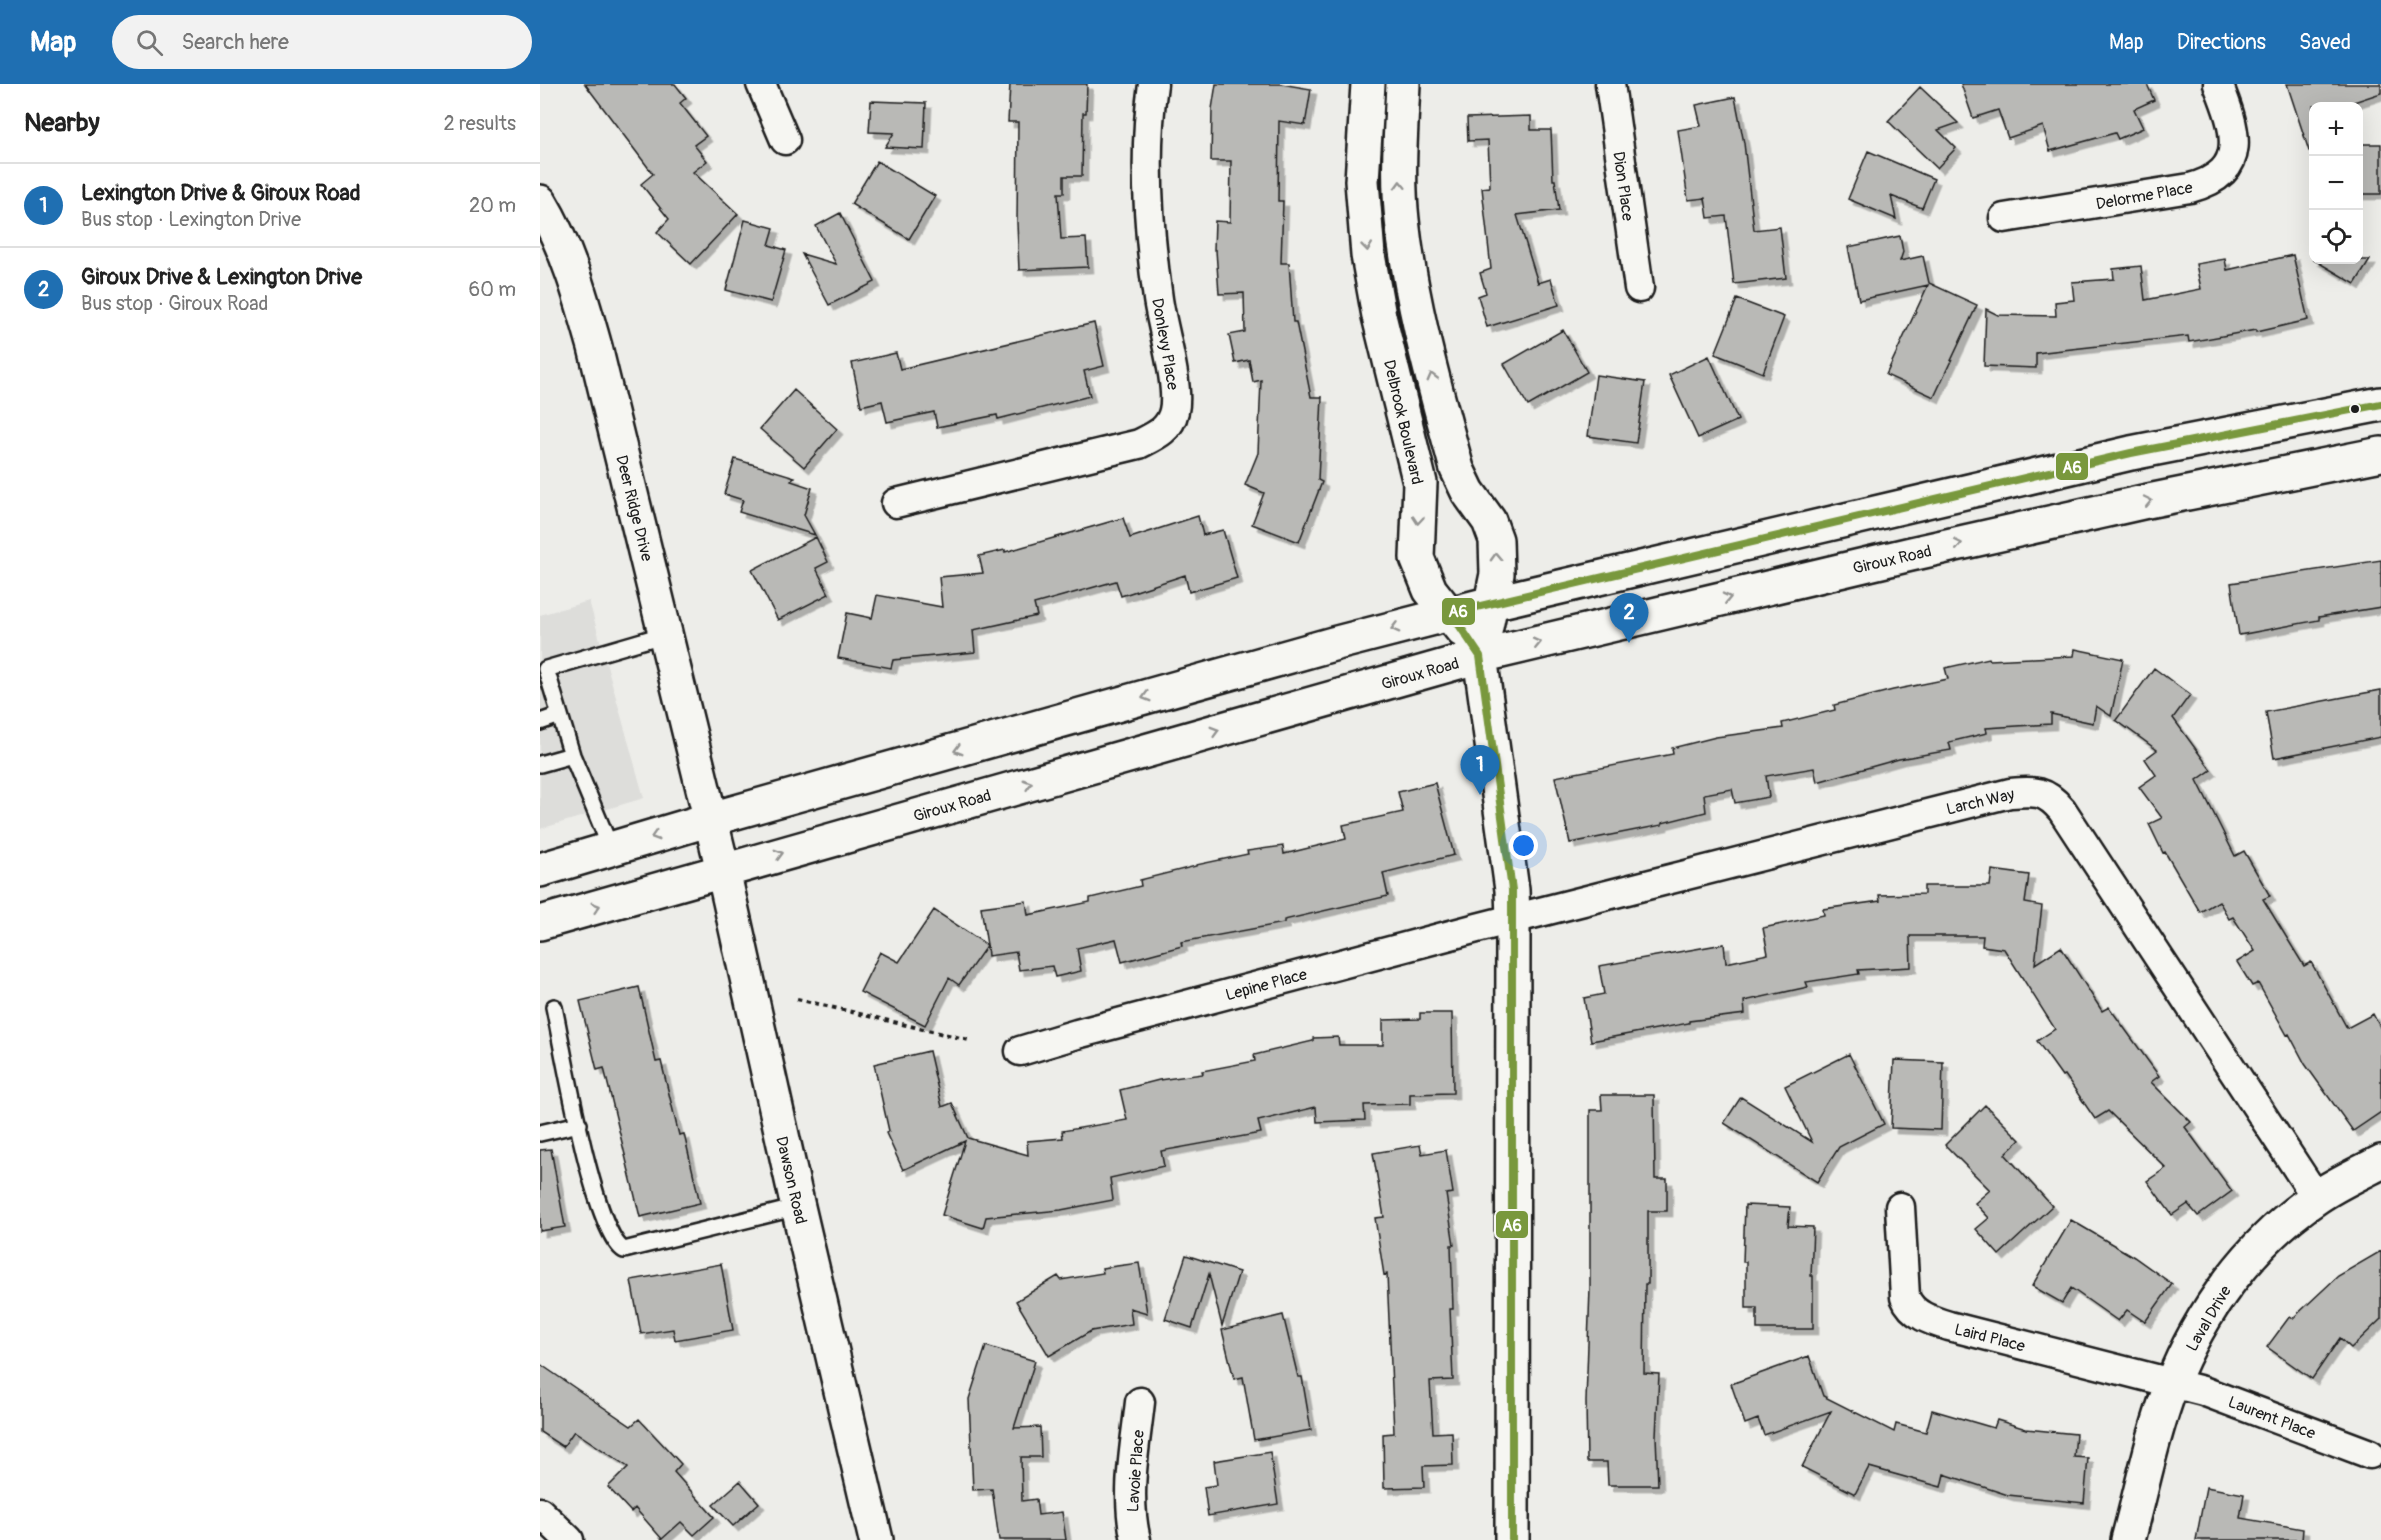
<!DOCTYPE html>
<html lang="en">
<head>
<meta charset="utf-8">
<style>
	:root { --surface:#fff; --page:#f2f2f2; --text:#222; --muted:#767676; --line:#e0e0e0; --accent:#1f6fb2 }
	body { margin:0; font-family:Pangolin,sans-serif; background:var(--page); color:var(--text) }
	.controls { position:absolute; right:18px; top:18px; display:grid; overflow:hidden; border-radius:12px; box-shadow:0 6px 24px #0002 }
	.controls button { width:54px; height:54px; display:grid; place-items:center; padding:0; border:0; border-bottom:2px solid var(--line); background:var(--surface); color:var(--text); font:30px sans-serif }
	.you { position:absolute; left:984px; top:762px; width:21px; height:21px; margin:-15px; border:4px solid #fff; border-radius:50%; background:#1a73e8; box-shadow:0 0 0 9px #1a73e833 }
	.badge { display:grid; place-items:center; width:39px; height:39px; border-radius:50%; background:var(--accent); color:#fff; font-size:20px; font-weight:700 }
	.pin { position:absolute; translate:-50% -50px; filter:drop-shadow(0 2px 3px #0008) }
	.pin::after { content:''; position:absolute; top:32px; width:21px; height:18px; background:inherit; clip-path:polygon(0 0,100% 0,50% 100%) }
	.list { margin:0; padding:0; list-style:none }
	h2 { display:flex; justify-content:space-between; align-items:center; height:78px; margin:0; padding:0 24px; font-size:26px }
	h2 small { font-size:20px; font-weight:400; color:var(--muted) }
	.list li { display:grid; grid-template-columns:39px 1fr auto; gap:18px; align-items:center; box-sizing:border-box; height:84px; padding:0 24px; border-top:2px solid var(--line) }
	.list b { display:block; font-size:22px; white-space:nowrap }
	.list p { margin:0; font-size:20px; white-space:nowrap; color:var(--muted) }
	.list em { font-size:20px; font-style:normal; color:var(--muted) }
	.icon { flex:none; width:33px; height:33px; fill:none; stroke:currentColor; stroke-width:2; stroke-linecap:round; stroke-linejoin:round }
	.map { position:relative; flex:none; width:1841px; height:1456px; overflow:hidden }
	header { display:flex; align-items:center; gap:36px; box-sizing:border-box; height:84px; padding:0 30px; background:var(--accent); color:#fff }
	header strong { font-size:28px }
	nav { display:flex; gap:33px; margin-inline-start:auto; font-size:21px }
	.search { width:420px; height:54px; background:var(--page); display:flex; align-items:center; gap:15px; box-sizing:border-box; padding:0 21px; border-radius:33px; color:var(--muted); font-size:22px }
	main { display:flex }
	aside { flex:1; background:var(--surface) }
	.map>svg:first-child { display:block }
	.built { fill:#ddddda }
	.building { fill:#b9b9b6; stroke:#1c1c1c; stroke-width:1.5; filter:url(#shadow) }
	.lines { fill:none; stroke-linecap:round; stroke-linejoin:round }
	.lane-casing { stroke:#1c1c1c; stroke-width:20 }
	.street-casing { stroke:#1c1c1c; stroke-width:33 }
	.secondary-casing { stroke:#1c1c1c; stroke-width:38 }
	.path { stroke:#1c1c1c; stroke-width:4; stroke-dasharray:4.5 4.5; stroke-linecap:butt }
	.lane { stroke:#f6f6f2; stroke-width:15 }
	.street { stroke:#f6f6f2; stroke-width:28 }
	.secondary { stroke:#f6f6f2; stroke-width:33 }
	.bus-1-casing { stroke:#f6f6f2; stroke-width:12 }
	.bus-1 { stroke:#79983d; stroke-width:8 }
	.oneway { stroke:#949492 }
	.bus-dot { fill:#1c1c1c; stroke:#f6f6f2; stroke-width:2 }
	.labels { text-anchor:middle; stroke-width:4.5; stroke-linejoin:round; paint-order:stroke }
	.street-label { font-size:16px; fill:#1c1c1c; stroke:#f6f6f2 }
	.line-badge { stroke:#f6f6f2; stroke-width:2 }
	.badge-label { font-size:16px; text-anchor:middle; font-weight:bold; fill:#fff }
</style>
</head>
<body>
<header>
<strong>Map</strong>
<div class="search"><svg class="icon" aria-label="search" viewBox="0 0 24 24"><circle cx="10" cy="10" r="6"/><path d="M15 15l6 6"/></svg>Search here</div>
<nav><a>Map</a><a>Directions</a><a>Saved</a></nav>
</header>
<main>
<aside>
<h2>Nearby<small>2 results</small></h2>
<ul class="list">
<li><span class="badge">1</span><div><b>Lexington Drive &amp; Giroux Road</b><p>Bus stop · Lexington Drive</p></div><em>20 m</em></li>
<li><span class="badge">2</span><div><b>Giroux Drive &amp; Lexington Drive</b><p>Bus stop · Giroux Road</p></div><em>60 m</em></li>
</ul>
</aside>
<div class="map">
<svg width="1841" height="1456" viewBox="0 0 1841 1456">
	<defs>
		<filter id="shadow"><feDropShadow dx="5.5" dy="5.5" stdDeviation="0" flood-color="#0004"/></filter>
	</defs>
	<rect width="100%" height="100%" fill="#edede9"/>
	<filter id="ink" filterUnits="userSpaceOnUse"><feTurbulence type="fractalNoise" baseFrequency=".0167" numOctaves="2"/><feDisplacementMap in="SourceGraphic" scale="12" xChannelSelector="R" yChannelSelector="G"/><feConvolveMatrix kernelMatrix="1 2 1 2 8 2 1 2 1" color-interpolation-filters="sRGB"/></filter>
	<g filter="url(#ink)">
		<path class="built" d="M 49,517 L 104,714 L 0,745 L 0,531 Z"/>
		<path class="building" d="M 45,0 L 135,0 L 146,14 L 140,19 L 166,52 L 154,61 L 167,77 L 153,88 L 198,130 L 151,180 L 117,148 L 129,135 L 101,100 L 113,90 Z
			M 470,0 L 547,0 L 546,29 L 543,29 L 542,92 L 524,92 L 524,109 L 518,109 L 521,155 L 546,154 L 548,183 L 479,186 L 477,139 L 478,38 L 468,38 Z
			M 676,0 L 741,0 L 771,5 L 765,41 L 739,37 L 738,117 L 743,117 L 741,179 L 749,179 L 753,238 L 756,238 L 771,313 L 782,313 L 778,396 L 782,398 L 759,458 L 712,440 L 724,409 L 705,401 L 718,369 L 721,296 L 713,298 L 709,276 L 695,279 L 689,251 L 705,248 L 704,209 L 679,210 L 676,166 L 674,166 L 675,137 L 690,138 L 691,77 L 671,77 L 672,25 Z
			M 1421,0 L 1607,0 L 1614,16 L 1594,25 L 1603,44 L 1578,55 L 1575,49 L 1510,67 L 1503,42 L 1468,54 L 1458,26 L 1433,34 Z
			M 1747,0 L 1841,0 L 1841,9 L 1802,22 L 1773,22 L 1773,67 L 1769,67 Z
			M 1380,3 L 1418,39 L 1398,46 L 1416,64 L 1397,84 L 1348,37 Z
			M 1195,13 L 1204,59 L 1214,146 L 1240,143 L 1246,194 L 1194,200 L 1186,132 L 1168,134 L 1165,114 L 1148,116 L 1138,46 L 1161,42 L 1156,21 Z
			M 331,17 L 386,19 L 384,65 L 345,63 L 354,49 L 329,48 Z
			M 991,32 L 991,46 L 1011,46 L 1013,96 L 1015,96 L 1019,126 L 977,131 L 998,199 L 1011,195 L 1019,221 L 947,243 L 938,212 L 946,209 L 940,189 L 951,185 L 942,104 L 950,103 L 948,56 L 928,57 L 927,34 Z
			M 1818,60 L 1841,60 L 1841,110 L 1818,110 Z
			M 1328,67 L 1394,95 L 1382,124 L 1351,112 L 1356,135 L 1308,115 Z
			M 337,77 L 395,112 L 369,155 L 311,120 Z
			M 300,129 L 335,198 L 289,221 L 262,170 L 296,180 L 276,142 Z
			M 205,136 L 234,144 L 229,161 L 246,166 L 231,218 L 186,206 Z
			M 1360,152 L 1363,168 L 1360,177 L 1383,172 L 1389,199 L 1437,221 L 1394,313 L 1346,291 L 1388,201 L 1319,216 L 1308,163 Z
			M 1753,171 L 1768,236 L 1716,248 L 1716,246 L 1649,258 L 1648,252 L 1496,269 L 1496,284 L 1444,282 L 1446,225 L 1458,231 L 1516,232 L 1515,218 L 1534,216 L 1532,198 L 1574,195 L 1573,185 L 1601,182 L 1605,216 L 1661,205 L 1656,180 L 1685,175 L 1687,186 Z
			M 1774,176 L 1830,176 L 1815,200 Z
			M 1197,215 L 1244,233 L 1223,289 L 1175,270 Z
			M 554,239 L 564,282 L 544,287 L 550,312 L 458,335 L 457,331 L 397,343 L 394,328 L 347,338 L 342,317 L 321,322 L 312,279 L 356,269 L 360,285 Z
			M 1023,246 L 1047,288 L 988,322 L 964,280 Z
			M 1169,272 L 1198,336 L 1158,354 L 1129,291 Z
			M 1056,291 L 1105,298 L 1096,359 L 1048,352 Z
			M 254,306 L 297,345 L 264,383 L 220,345 Z
			M 195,375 L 255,393 L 251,397 L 272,404 L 264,431 L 275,451 L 199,428 L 203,416 L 184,410 Z
			M 658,432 L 663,451 L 683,446 L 697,494 L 649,508 L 645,491 L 581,512 L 576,497 L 494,520 L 497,532 L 433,546 L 435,568 L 353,576 L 351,584 L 298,574 L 307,529 L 332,534 L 337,511 L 402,523 L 399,493 L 443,489 L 439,472 L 465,466 L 465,468 L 583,434 L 590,454 Z
			M 276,453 L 288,478 L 276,484 L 289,510 L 238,536 L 212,486 Z
			M 1841,476 L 1841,523 L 1779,533 L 1779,536 L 1699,551 L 1691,499 Z
			M 1535,565 L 1583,575 L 1571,632 L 1556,622 L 1553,639 L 1511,630 L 1511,640 L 1446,644 L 1447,649 L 1409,658 L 1411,666 L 1359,675 L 1277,698 L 1274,684 L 1226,692 L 1229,713 L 1195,719 L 1192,705 L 1164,710 L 1166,728 L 1122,739 L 1122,741 L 1030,759 L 1015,693 L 1133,670 L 1132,664 L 1176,653 L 1243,644 L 1242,639 L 1295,626 L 1294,621 L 1353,606 L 1408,595 L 1405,584 L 1449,574 L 1450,576 L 1534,572 Z
			M 1614,584 L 1650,611 L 1633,634 L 1671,686 L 1657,696 L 1695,772 L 1704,767 L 1730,812 L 1723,815 L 1764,882 L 1771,878 L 1807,944 L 1833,930 L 1841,945 L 1841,1028 L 1813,1047 L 1765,980 L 1749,950 L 1747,951 L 1718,899 L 1712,902 L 1697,878 L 1715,867 L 1693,833 L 1689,835 L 1679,817 L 1660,828 L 1625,768 L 1623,769 L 1609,740 L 1622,734 L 1599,703 L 1616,691 L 1605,675 L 1617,666 L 1576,636 Z
			M 1841,606 L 1841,653 L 1734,674 L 1726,628 Z
			M 895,699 L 914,771 L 843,789 L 848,812 L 744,836 L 744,839 L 641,858 L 642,862 L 582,878 L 576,855 L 537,864 L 541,887 L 515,893 L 512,882 L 479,886 L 476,868 L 448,872 L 447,861 L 419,901 L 409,894 L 385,941 L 320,908 L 340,868 L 359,878 L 394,826 L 447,861 L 441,823 L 486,817 L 488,831 L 550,818 L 550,814 L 601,802 L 600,796 L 656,782 L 656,781 L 708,770 L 707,767 L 743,762 L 744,770 L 806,755 L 803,741 L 863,728 L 858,708 Z
			M 1452,786 L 1489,791 L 1485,819 L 1502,822 L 1495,880 L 1521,863 L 1562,927 L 1569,923 L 1619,992 L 1611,998 L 1651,1038 L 1645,1043 L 1692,1107 L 1658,1132 L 1648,1120 L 1632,1131 L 1607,1097 L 1626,1084 L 1568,1027 L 1555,1035 L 1525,991 L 1522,992 L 1497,957 L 1515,945 L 1464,865 L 1442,862 L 1443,852 L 1370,852 L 1371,883 L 1318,886 L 1319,890 L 1266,898 L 1268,903 L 1204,917 L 1205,930 L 1149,937 L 1149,939 L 1051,957 L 1044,914 L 1064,910 L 1059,882 L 1184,860 L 1186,879 L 1228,870 L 1223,844 L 1284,831 L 1283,825 L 1340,817 L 1339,811 L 1384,810 L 1384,802 L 1450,802 Z
			M 99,903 L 116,978 L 121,977 L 139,1051 L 144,1050 L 160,1119 L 100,1133 L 64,984 L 57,986 L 40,917 Z
			M 880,929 L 912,929 L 913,1009 L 870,1010 L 870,1020 L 824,1021 L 825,1036 L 777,1038 L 776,1023 L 718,1037 L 721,1049 L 621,1067 L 624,1082 L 570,1094 L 573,1116 L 521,1126 L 446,1133 L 443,1144 L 402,1131 L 425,1057 L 363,1086 L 346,1049 L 349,1047 L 334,980 L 389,967 L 402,1023 L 412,1019 L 428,1054 L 488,1071 L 487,1057 L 523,1054 L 522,1047 L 587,1036 L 580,1006 L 619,996 L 663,990 L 662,987 L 715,977 L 714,971 L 773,957 L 773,954 L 798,953 L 799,961 L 843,961 L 843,936 L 880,935 Z
			M 1309,970 L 1344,1040 L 1299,1063 L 1277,1098 L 1184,1039 L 1201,1013 L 1272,1058 L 1245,1002 Z
			M 1354,976 L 1403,978 L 1401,1046 L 1351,1044 Z
			M 1061,1011 L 1114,1011 L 1115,1095 L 1127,1095 L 1127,1127 L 1108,1127 L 1108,1200 L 1105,1200 L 1104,1289 L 1119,1290 L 1116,1352 L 1118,1401 L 1068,1401 L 1067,1378 L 1047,1378 L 1046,1318 L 1050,1204 L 1050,1026 L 1062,1026 Z
			M 1445,1021 L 1480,1056 L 1465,1070 L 1512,1122 L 1459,1171 L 1436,1145 L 1449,1134 L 1435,1119 L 1450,1106 L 1405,1061 Z
			M 880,1061 L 882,1070 L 906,1066 L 913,1109 L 906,1110 L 914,1161 L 911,1161 L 913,1225 L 910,1225 L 913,1296 L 890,1297 L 893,1349 L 912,1348 L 913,1381 L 883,1382 L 884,1403 L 844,1404 L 843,1350 L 854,1349 L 847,1190 L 844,1191 L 835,1134 L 844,1133 L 833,1069 Z
			M 11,1065 L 25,1143 L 0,1147 L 0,1066 Z
			M 1205,1121 L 1250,1123 L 1248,1142 L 1273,1143 L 1271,1192 L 1273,1192 L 1273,1245 L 1217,1245 L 1217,1224 L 1206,1224 L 1206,1178 L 1203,1178 Z
			M 1531,1136 L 1594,1173 L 1632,1200 L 1605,1238 L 1587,1226 L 1578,1237 L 1531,1204 L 1522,1219 L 1492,1202 Z
			M 1841,1167 L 1841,1235 L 1811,1264 L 1800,1254 L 1772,1295 L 1727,1263 L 1750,1232 L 1753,1234 L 1798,1192 Z
			M 646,1171 L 699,1188 L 682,1242 L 669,1190 L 652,1244 L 625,1235 Z
			M 599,1179 L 607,1229 L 590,1224 L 592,1240 L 551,1247 L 509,1272 L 476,1217 L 518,1192 L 521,1196 L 563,1189 L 562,1184 Z
			M 181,1180 L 193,1246 L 135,1256 L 133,1245 L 101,1250 L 91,1196 Z
			M 743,1231 L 758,1293 L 762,1293 L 771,1346 L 714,1356 L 703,1293 L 694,1295 L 682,1246 Z
			M 446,1262 L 495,1277 L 474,1344 L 500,1343 L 501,1373 L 481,1373 L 482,1417 L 496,1415 L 498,1431 L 522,1428 L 526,1456 L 459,1456 L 452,1405 L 433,1406 L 429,1315 Z
			M 1269,1272 L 1283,1312 L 1354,1348 L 1356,1340 L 1386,1348 L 1392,1326 L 1454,1344 L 1457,1336 L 1486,1345 L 1536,1350 L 1534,1373 L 1548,1374 L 1544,1419 L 1468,1411 L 1404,1390 L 1401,1403 L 1329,1383 L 1315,1410 L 1262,1383 L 1291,1327 L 1224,1351 L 1218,1335 L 1205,1340 L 1191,1300 Z
			M 0,1280 L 91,1342 L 99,1335 L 141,1380 L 134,1388 L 174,1433 L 154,1451 L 141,1438 L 122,1455 L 95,1424 L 91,1428 L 68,1403 L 88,1383 L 34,1347 L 23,1363 L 0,1348 Z
			M 730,1368 L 738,1420 L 668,1432 L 664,1403 L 677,1401 L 674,1377 Z
			M 200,1397 L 219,1419 L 193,1442 L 173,1421 Z
			M 1666,1403 L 1704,1410 L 1700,1434 L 1763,1445 L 1762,1456 L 1656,1456 Z"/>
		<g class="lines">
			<g class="lane-casing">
				<path id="lane" d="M 0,638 L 20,631
					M 0,680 L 32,671
					M 71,765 L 32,671 L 6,585 L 126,550
					M 14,923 C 23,965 53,1148 84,1166 L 258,1123
					M 0,1049 L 39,1040"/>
			</g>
			<g class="street-casing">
				<path id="street" d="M 221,0 L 245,56
					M 1070,0 L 1099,204
					M 1464,134 L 1650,104 C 1711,88 1696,45 1678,0
					M 356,419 L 599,360 C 615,352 630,346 634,327 C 640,301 622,244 618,215 C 608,144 603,70 613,0
					M 480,967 L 537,950 L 937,844 L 1470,709 C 1495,707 1505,706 1522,726 L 1776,1113
					M 1360,1123 L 1365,1213 C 1372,1231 1392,1237 1409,1242 L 1663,1307 L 1830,1370
					M 0,1428 L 29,1456
					M 596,1456 C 585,1411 595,1364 600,1318"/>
			</g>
			<g class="secondary-casing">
				<path id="secondary" d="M 828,0 L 822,97 L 828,171 L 839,232 L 880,399 L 877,474 L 890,506 L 922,546
					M 863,0 C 861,45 857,91 862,136 C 871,221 895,303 917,385 L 928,408 L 949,437 L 956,456 L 957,490 L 940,572 L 972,806 L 973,835 L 972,1456
					M 0,118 C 27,163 41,213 55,263 L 183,786 L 258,1123 L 336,1456
					M 0,786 L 171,735 L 793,560 L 952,519 L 1591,369 L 1841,320
					M 0,839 L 940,572 L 1371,470 L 1603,418 L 1841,370
					M 1588,1456 C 1602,1405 1612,1352 1631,1302 C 1660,1228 1711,1157 1777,1113 C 1797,1099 1820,1089 1841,1078"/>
			</g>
			<path class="path" d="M 257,915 L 429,956"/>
			<use href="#lane" class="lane"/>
			<use href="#street" class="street"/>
			<use href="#secondary" class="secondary"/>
			<g class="bus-1-casing">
				<path id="bus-1" d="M 972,1456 L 972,806 L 940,572 L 911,529 L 1591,369 L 1841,320"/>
			</g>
			<use href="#bus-1" class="bus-1"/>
		</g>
		<defs><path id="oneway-chevron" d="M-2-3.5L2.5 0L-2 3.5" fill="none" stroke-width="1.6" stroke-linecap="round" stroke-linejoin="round" transform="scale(1.5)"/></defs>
		<g class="oneway">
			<use href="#oneway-chevron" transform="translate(860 101) rotate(-92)"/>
			<use href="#oneway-chevron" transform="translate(827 163) rotate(84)"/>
			<use href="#oneway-chevron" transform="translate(892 293) rotate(-105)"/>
			<use href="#oneway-chevron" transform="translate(1608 417) rotate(-12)"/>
			<use href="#oneway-chevron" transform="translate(878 436) rotate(95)"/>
			<use href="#oneway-chevron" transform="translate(1418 460) rotate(-12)"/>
			<use href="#oneway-chevron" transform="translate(956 473) rotate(-92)"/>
			<use href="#oneway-chevron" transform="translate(1187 514) rotate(-13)"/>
			<use href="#oneway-chevron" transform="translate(855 544) rotate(165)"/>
			<use href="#oneway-chevron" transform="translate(997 559) rotate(-13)"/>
			<use href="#oneway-chevron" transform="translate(606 613) rotate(164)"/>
			<use href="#oneway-chevron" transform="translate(675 647) rotate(-16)"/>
			<use href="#oneway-chevron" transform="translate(418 666) rotate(164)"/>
			<use href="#oneway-chevron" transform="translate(488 700) rotate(-16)"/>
			<use href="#oneway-chevron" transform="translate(115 752) rotate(163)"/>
			<use href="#oneway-chevron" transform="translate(239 770) rotate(-16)"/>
			<use href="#oneway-chevron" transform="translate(56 823) rotate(-16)"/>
		</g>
	</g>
	<circle class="bus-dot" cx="1815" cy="325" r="5"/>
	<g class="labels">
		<g class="street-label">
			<text transform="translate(1084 102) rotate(82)" y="6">Dion Place</text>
			<text transform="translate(1604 111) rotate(-10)" y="6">Delorme Place</text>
			<text transform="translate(626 260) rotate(80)" y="6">Donlevy Place</text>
			<text transform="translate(864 338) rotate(77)" y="6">Delbrook Boulevard</text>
			<text transform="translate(95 424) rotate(76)" y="6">Deer Ridge Drive</text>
			<text transform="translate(1352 475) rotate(-13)" y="6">Giroux Road</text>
			<text transform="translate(880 589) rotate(-16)" y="6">Giroux Road</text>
			<text transform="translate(1440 717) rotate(-13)" y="6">Larch Way</text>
			<text transform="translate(412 721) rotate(-16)" y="6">Giroux Road</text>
			<text transform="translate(726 900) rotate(-15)" y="6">Lepine Place</text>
			<text transform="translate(252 1096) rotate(77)" y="6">Dawson Road</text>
			<text transform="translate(1668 1234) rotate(-60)" y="6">Laval Drive</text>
			<text transform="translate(1450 1253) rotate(14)" y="6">Laird Place</text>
			<text transform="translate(1732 1333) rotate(21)" y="6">Laurent Place</text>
			<text transform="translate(595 1387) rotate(-86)" y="6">Lavoie Place</text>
		</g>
	</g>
	<g class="line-badge">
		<rect x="1515" y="368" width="34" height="29" rx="6" fill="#79983d"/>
		<rect x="901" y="513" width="35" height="29" rx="6" fill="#79983d"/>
		<rect x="955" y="1126" width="34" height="29" rx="6" fill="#79983d"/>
	</g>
	<g class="badge-label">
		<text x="1532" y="389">A6</text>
		<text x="918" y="533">A6</text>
		<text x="972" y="1147">A6</text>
	</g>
</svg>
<div class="controls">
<button>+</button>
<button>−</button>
<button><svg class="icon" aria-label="locate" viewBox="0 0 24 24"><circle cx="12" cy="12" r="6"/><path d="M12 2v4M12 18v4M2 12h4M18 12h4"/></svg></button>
</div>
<div class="you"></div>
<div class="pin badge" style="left:940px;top:711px">1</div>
<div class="pin badge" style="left:1089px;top:559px">2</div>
</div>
</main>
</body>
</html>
